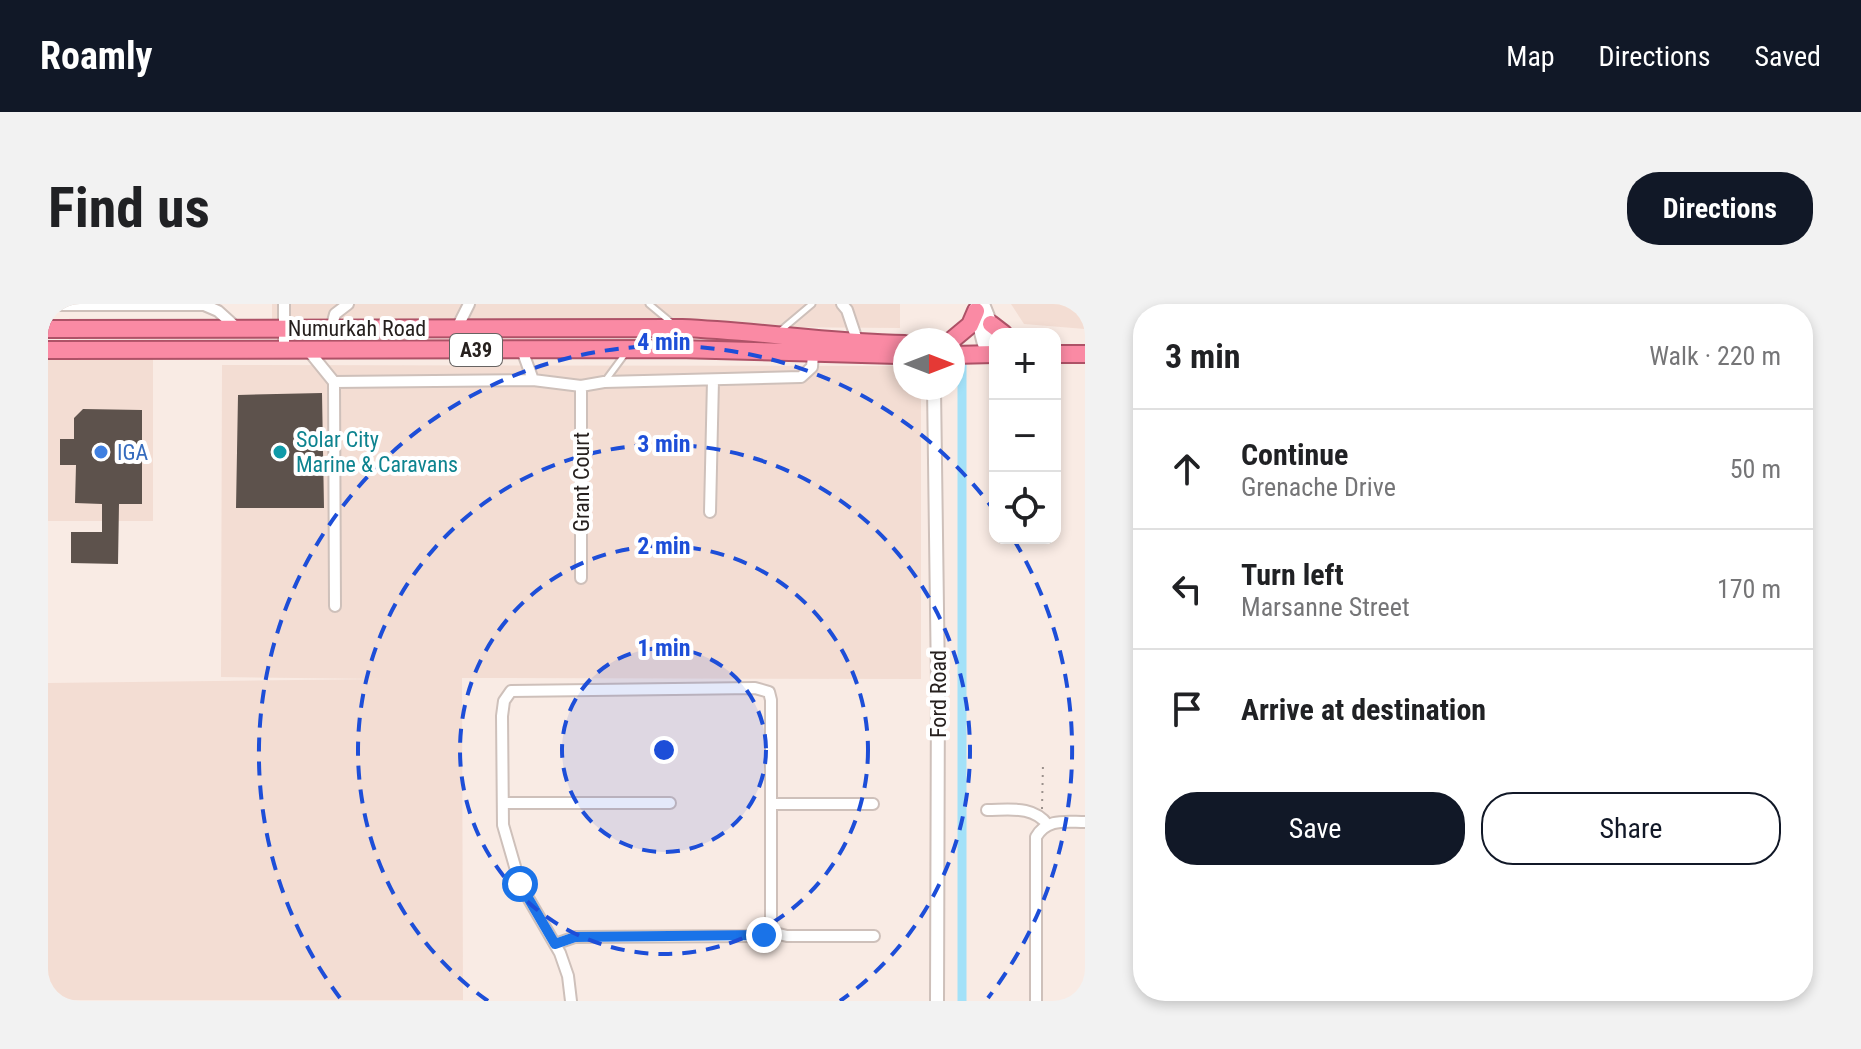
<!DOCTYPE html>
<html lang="en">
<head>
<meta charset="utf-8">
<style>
	:root { --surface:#fff; --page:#f2f2f2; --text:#202124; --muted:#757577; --line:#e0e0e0; --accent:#111827 }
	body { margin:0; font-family:"Roboto Condensed",sans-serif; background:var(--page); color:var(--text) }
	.controls { position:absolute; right:24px; top:24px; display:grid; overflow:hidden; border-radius:16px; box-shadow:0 4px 12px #0003 }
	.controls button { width:72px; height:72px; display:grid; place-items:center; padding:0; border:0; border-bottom:2px solid var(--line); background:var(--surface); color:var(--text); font:40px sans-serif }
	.compass { position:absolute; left:845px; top:24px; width:72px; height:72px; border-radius:50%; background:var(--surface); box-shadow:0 4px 12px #0003; rotate:90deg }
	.stop { position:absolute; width:24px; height:24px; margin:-18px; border:6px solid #1a73e8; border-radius:50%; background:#fff }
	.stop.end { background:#1a73e8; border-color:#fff; box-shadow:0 2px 8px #0008 }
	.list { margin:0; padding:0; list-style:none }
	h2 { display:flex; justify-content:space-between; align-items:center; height:104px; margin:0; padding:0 32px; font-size:34px }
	h2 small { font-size:26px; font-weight:400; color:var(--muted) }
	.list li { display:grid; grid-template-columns:52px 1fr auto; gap:24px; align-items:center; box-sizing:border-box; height:120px; padding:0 32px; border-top:2px solid var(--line) }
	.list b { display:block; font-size:30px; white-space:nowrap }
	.list p { margin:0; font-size:26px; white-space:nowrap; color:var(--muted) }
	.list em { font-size:26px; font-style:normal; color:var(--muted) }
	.actions { display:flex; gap:16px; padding:24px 32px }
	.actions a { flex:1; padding:18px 0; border:2px solid var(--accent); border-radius:32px; text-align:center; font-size:28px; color:var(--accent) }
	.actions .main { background:var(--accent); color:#fff }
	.icon { flex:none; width:44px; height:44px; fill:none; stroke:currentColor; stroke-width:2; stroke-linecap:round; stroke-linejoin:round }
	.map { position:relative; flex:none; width:1037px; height:697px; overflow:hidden; border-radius:32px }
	header { display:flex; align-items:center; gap:48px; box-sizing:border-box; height:112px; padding:0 40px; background:var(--accent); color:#fff }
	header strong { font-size:38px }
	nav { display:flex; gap:44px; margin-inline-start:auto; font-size:28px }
	.intro { display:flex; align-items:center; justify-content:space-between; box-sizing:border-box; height:192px; padding:0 48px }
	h1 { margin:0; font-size:56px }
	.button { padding:20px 36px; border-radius:32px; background:var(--accent); color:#fff; font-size:28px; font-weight:700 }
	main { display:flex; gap:48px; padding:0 48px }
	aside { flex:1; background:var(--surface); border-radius:32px; box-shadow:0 4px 12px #0003 }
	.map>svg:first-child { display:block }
	.built { fill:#f3ddd3 }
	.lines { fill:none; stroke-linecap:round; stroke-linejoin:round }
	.canal { stroke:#a3e1f8; stroke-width:9 }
	.building { fill:#5d524c }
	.service-casing { stroke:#cec0ba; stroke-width:9 }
	.minor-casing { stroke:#cec0ba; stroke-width:14 }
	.tertiary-casing { stroke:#cec0ba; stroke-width:16 }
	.trunk-casing { stroke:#ae5267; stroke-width:20 }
	.path { stroke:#9b918c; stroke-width:2; stroke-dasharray:2 6; stroke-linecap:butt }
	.service { stroke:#fff; stroke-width:5 }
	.minor { stroke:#fff; stroke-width:10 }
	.tertiary { stroke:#fff; stroke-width:12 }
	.trunk { stroke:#fa8aa4; stroke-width:16 }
	.route { stroke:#1a73e8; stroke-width:10 }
	.ring { fill:none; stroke:#1d4ed8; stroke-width:4; stroke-dasharray:14 10 }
	.shop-dot { fill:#3f7fe0; stroke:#fff; stroke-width:3 }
	.culture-dot { fill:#0f9aa8; stroke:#fff; stroke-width:3 }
	.labels { text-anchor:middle; stroke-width:8; stroke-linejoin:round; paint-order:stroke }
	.shield { fill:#fff; stroke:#676362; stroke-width:2 }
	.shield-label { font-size:20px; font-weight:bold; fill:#26201e }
	.street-label { font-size:22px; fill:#26201e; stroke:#fff }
	.culture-label { font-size:22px; fill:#0d838f; stroke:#fff; text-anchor:start }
	.shop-label { font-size:22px; fill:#366cbe; stroke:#fff; text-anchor:start }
	.centre { fill:#1d4ed8; stroke:#fff; stroke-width:4 }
	.ring-label { font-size:24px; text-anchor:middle; font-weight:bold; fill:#1d4ed8; stroke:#fff; stroke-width:8; stroke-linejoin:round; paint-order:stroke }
</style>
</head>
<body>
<header>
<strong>Roamly</strong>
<nav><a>Map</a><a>Directions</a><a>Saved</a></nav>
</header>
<div class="intro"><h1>Find us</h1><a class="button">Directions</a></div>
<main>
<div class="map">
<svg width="1037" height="697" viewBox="0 0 1037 697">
	<rect width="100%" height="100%" fill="#f9ebe4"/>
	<path class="built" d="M 224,0 L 852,0 L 852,24 L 224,19 Z
		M 963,0 L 1037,0 L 1037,25 L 976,20 Z
		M 0,55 L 105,55 L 105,217 L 0,217 Z
		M 174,61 L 857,62 L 857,84 L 873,84 L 873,375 L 414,374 L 415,696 L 0,696 L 0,379 L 335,375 L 173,373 Z"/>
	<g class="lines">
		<path class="canal" d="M 914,697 L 914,61"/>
	</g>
	<path class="building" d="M 274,89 L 276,204 L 188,204 L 190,91 Z
		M 35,105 L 94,106 L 94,200 L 71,200 L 70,260 L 23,259 L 23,228 L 54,228 L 54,200 L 27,199 L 28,161 L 12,161 L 12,135 L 26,135 L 26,114 Z"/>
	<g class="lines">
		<g class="service-casing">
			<path id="service" d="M 601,0 L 625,20
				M 732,27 L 764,0
				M 557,77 L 577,50"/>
		</g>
		<g class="minor-casing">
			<path id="minor" d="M 794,0 L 799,6 L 810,39
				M 0,1 L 156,1 L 170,7 L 190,25
				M 409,24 L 421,0
				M 283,25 L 287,10 L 300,0
				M 236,46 L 236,0
				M 260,46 L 286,78
				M 474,46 L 485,76
				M 286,78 L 485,76 L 533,82 L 556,78 L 753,73 L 764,63 L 765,51
				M 286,78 L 287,302
				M 662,208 L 665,76
				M 533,274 L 533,82
				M 455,499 L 622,499
				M 723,500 L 825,500
				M 939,506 C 961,506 985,501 1000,521
				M 507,640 L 527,633 L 707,632 L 723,628 L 739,632 L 826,632
				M 523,697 L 520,672 L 512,649 L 472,580 L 455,521 L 454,412 L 456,397 L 463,387 L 707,384 L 721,388 L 723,396 L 723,628
				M 988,697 L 988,533 C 999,514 1017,518 1037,518"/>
		</g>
		<g class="tertiary-casing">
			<path id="tertiary" d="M 935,0 L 943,20 L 945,40
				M 927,5 L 936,40
				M 886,84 L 890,378 L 889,697"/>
		</g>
		<g class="trunk-casing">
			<path id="trunk" d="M 943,20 L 956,30
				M 0,25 L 634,24 C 709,27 782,39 857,40
				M 904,36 L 922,21 L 928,7
				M 0,46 L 629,45 L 850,51
				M 1007,50 L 1037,50
				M 905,51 L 947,50"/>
		</g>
		<path class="path" d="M 994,505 L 995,459"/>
		<use href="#service" class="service"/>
		<use href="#minor" class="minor"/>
		<use href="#tertiary" class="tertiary"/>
		<use href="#trunk" class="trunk"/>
	</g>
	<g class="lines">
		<path class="route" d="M 472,580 L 507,640 L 527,633 L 716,631"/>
	</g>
	<circle cx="616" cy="446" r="102" fill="#1d4ed8" fill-opacity=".12"/>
	<g class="ring">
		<circle cx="616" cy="446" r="102"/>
		<circle cx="616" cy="446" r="204"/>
		<path d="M440 697A306 306 0 1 1 792 697"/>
		<path d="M292 694A408 408 0 1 1 946 206M966 236A408 408 0 0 1 940 694"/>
	</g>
	<circle class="shop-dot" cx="53" cy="148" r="8"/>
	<circle class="culture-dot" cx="232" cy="148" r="8"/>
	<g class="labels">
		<rect class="shield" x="402" y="30" width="52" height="32" rx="6"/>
		<g class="shield-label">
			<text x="428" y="53">A39</text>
		</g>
		<g class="street-label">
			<text x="309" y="32">Numurkah Road</text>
			<text transform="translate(533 178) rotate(-90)" y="8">Grant Court</text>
			<text transform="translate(890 390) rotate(-90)" y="8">Ford Road</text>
		</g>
		<g class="culture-label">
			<text x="248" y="143">Solar City<tspan x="248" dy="25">Marine &amp; Caravans</tspan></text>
		</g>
		<g class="shop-label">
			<text x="69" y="156">IGA</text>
		</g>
	</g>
	<circle cx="616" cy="446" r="12" class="centre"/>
	<g class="ring-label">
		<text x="616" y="46">4 min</text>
		<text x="616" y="148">3 min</text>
		<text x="616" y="250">2 min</text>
		<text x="616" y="352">1 min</text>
	</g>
</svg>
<div class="controls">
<button>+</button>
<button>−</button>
<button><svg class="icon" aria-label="locate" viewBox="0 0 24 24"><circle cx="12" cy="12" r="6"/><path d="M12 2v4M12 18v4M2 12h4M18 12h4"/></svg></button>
</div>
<svg class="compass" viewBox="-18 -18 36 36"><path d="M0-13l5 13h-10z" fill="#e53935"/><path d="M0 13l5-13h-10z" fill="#757577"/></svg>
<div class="stop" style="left:472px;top:580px"></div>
<div class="stop end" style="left:716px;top:631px"></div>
</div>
<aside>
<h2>3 min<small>Walk · 220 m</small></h2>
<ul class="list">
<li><svg class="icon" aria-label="ahead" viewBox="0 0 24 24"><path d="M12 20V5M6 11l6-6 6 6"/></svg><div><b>Continue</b><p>Grenache Drive</p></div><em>50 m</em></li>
<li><svg class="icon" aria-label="left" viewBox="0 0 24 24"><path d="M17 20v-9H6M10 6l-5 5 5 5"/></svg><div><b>Turn left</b><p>Marsanne Street</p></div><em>170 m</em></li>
<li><svg class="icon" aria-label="arrive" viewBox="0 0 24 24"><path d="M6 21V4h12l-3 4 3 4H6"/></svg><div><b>Arrive at destination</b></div></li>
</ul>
<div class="actions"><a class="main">Save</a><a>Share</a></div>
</aside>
</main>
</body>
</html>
